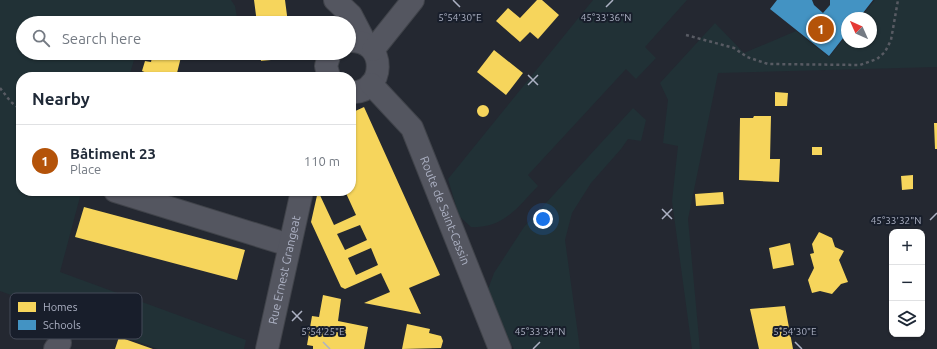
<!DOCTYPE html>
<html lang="en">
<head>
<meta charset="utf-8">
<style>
	:root { --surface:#fff; --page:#f2f2f3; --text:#1f2937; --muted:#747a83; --line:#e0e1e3; --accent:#b45309 }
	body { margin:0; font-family:Ubuntu,sans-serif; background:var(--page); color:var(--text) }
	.controls { position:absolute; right:12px; bottom:12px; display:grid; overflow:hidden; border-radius:8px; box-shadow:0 1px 3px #0004 }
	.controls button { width:36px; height:36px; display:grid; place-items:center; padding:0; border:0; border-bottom:1px solid var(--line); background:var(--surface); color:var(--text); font:20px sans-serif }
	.compass { position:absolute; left:841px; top:12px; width:36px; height:36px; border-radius:50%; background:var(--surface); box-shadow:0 1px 3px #0004; rotate:315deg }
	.you { position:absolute; left:543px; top:219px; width:14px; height:14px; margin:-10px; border:3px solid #fff; border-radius:50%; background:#1a73e8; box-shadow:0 0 0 6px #1a73e833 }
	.badge { display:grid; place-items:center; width:26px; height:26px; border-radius:50%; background:var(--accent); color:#fff; font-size:13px; font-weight:700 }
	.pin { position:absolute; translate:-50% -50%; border:2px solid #fff; box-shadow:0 1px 4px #0006 }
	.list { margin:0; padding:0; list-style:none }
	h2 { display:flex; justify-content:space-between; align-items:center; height:52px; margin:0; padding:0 16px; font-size:17px }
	h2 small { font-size:13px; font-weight:400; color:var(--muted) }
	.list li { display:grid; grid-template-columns:26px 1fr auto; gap:12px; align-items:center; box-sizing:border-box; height:72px; padding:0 16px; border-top:1px solid var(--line) }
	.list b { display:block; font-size:15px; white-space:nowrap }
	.list p { margin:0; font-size:13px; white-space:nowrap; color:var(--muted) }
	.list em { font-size:13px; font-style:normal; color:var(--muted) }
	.icon { flex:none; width:22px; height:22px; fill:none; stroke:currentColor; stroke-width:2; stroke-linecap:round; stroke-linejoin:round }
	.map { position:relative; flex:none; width:937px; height:349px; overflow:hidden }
	.search { position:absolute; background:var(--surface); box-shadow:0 1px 3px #0004; left:16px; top:16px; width:340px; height:44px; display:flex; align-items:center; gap:10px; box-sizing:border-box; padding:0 14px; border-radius:22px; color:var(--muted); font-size:15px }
	.panel { position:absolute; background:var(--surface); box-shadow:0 1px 3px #0004; left:16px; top:72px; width:340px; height:124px; border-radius:16px }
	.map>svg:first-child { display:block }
	.green { fill:#213136 }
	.homes { fill:#f6d55c; fill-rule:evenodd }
	.schools { fill:#4393c3 }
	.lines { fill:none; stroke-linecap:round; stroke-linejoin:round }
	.minor-casing { stroke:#40434a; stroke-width:24 }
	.path { stroke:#585b63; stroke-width:2.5; stroke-dasharray:3 3; stroke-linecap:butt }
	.minor { stroke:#545660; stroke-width:22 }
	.ticks { fill:none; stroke:#adb2c4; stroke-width:1.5 }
	.labels { text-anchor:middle; stroke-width:4; stroke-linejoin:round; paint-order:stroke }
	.street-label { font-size:12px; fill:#adb2c4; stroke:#181e2b }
	.key { fill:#181e2b; stroke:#454a59; stroke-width:1 }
	.key-label { font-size:11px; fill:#adb2c4 }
	.ticks-label { font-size:10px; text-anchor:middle; fill:#adb2c4; stroke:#181e2b; stroke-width:4; stroke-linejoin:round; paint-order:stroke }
</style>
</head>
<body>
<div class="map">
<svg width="937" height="349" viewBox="0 0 937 349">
	<rect width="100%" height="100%" fill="#242831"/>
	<path class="green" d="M 0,0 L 231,0 L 235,6 L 238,23 L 23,23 L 23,53 L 136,53 L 129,77 L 21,77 L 21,191 L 94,191 L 93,196 L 81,193 L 60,272 L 246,340 L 244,349 L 158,349 L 0,291 Z
		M 593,0 L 687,0 L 645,47 L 656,58 L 636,79 L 626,69 L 528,175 L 538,186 C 518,207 503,229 471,227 L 459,216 L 448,179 Z
		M 875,0 L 937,0 L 937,67 L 718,73 L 688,219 L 700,349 L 692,349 L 672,201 L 678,146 L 663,143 L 668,100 L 660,83 L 715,23 L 744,53 L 796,31 L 829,57 L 847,35 L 847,42 L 871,42 L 871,18 L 860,18 Z
		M 633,108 L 646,120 L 641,141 L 628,139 L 621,149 L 591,183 L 572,213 L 565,240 L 580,349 L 514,349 L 499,321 L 487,292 L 494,273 L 524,227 Z"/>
	<path class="homes" d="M 254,0 L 285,0 L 288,23 L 257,23 Z
		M 537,0 L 542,0 L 559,15 L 538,39 L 530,32 L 520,42 L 496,21 L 508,8 L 520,18 Z
		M 494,50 L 523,73 L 506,95 L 477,72 Z
		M 153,53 L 182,53 L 176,77 L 146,77 L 147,73 L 142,71 L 145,61 L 151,62 Z
		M 260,53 L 291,53 L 291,58 L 261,61 Z
		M 775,92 L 788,93 L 787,106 L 775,106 Z
		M477 111a6 6 0 1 1 12 0a6 6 0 1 1-12 0Z
		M 364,107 L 440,275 L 409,288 L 421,314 L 364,303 L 390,292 L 381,273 L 345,289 L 341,287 L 311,222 L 318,191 L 334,225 L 356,215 L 345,191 L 351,191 L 351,113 ZM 360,225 L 367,240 L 345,250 L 337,234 ZM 371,248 L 378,265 L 356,275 L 348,258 Z
		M 754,116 L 771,116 L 770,159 L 780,159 L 779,182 L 739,180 L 740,118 L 753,118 Z
		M 934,123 L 937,123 L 937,149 L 935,149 Z
		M 812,147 L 822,147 L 822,155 L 812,155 Z
		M 913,175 L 913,189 L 902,190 L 901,176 Z
		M 723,192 L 724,204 L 696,206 L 695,194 Z
		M 84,207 L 245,250 L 237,280 L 75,237 Z
		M 819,232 L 832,238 L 835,247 L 844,251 L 839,260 L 848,282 L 841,284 L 832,294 L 820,291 L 812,293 L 808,280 L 814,268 L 810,254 L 814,253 L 812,244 Z
		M 790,243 L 794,265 L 773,269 L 769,248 Z
		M 323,295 L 341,299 L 338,321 L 368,327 L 364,349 L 313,349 L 313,346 L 307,345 L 312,316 L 319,317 Z
		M 785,306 L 793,349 L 759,349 L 750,309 Z
		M 407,324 L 430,329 L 429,333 L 441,336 L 443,341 L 441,348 L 402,349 Z
		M 119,337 L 153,349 L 115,349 Z"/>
	<path class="schools" d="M 777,0 L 812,0 L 814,5 L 823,13 L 830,5 L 830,0 L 873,0 L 859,18 L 847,18 L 847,33 L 829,56 L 770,9 Z"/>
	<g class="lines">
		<g class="minor-casing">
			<g id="minor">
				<path d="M 335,0 L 351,15 L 366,44"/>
				<path d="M 349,41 C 389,39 385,95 351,92"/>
				<path d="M 373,50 L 413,0"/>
				<path d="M 329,77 L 326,66 L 330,53"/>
				<path id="s1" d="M 371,84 L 412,128 L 500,349"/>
				<path d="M 115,191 L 289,245"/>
				<path d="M 55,349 L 60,343"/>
				<path id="s2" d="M 267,349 L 302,191"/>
			</g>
		</g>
		<path class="path" d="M 686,35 L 734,48 L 747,57 L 768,64 L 860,65 L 877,59 L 885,52 L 891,40 L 898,0
			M 0,88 L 11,102 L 21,110"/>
		<use href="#minor" class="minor"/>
	</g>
	<path class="ticks" d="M 453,0 L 460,7M 606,7 L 613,0M 528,75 L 538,85M 528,85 L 538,75M 662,209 L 672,219M 662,219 L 672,209M 930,220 L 937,213M 292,311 L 302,321M 292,321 L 302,311M 323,342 L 330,349M 795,342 L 802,349M 533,349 L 540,342"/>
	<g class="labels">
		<g class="street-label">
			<text dy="4" stroke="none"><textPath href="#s1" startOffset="149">Route de Saint-Cassin</textPath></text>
			<text dy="4" stroke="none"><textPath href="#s2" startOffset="81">Rue Ernest Grangeat</textPath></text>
		</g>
	</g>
	<rect x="10" y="293" width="132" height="46" rx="6" class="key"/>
	<rect x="18" y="302" width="18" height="10" fill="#f6d55c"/>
	<rect x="18" y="320" width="18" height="10" fill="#4393c3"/>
	<g class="key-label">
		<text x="43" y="311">Homes</text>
		<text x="43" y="329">Schools</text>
	</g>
	<g class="ticks-label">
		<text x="460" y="21">5°54'30"E</text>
		<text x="606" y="21">45°33'36"N</text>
		<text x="896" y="224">45°33'32"N</text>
		<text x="323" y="335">5°54'25"E</text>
		<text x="540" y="335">45°33'34"N</text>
		<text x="795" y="335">5°54'30"E</text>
	</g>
</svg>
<div class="controls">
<button>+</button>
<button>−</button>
<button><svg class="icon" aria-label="layers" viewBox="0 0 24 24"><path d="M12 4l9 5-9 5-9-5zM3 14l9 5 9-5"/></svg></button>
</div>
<svg class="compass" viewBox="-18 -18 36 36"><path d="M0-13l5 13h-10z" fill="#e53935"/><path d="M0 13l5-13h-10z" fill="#747a83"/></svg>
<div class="you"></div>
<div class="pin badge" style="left:821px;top:29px">1</div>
<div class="search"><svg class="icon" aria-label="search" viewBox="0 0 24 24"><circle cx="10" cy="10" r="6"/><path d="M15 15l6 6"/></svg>Search here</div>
<section class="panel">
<h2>Nearby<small></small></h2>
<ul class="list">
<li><span class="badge">1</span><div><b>Bâtiment 23</b><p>Place</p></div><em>110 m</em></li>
</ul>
</section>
</div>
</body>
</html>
